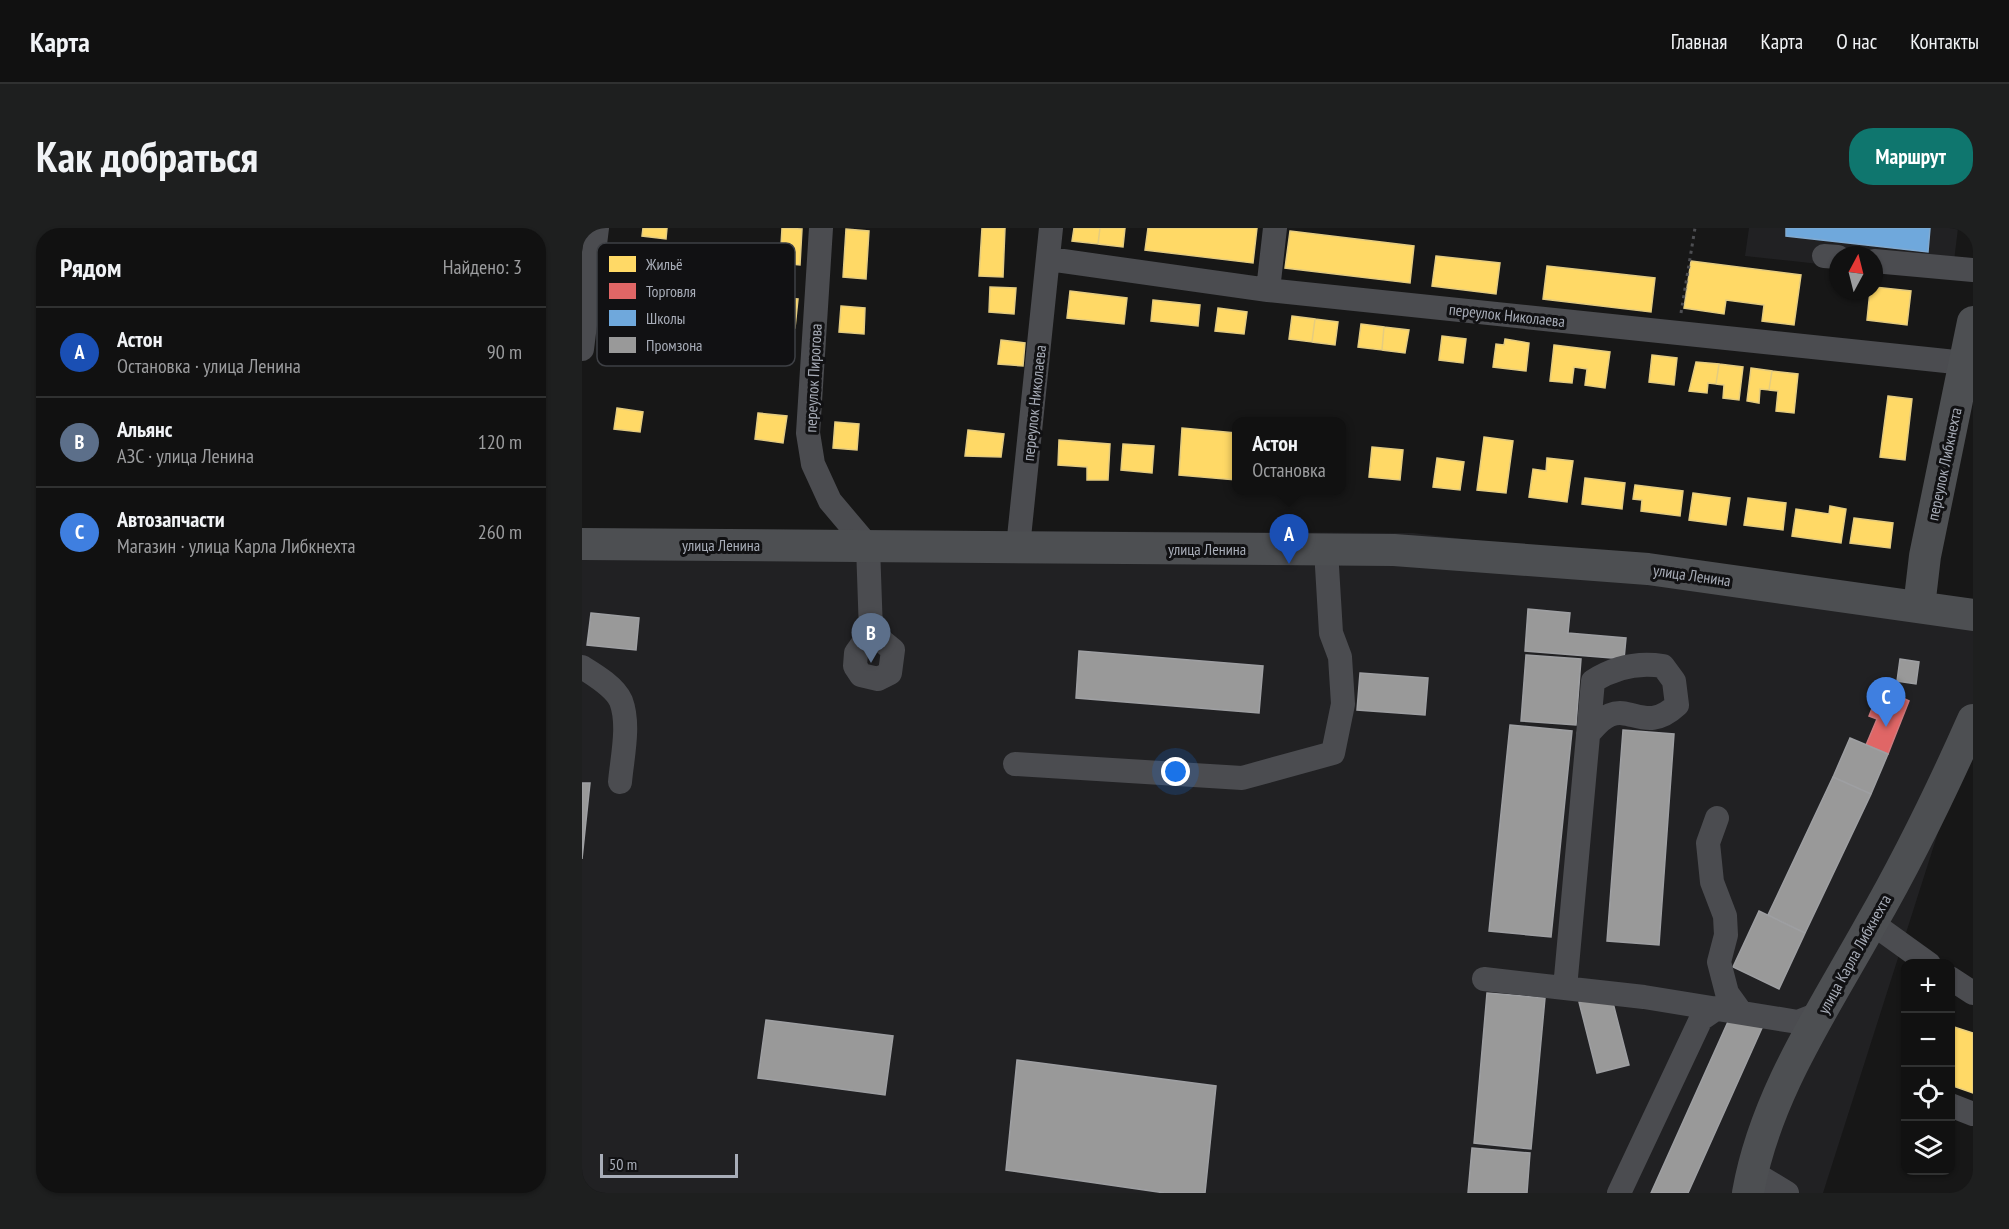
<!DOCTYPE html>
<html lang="ru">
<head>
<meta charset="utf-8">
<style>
	:root { --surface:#111; --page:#1e1f1f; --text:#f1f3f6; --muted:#9c9d9f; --line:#303131; --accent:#0f766e }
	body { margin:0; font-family:"PT Sans Narrow",sans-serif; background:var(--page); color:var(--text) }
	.controls { position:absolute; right:18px; bottom:18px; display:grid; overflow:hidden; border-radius:12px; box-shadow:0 2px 4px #0004 }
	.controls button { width:54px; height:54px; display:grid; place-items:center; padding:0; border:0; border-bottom:2px solid var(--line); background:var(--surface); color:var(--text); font:30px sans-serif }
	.compass { position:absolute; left:1247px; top:18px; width:54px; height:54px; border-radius:50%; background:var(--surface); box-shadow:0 2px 4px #0004; rotate:7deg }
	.scale { position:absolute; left:18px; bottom:15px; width:138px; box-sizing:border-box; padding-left:6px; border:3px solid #a8adb8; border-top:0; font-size:16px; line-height:21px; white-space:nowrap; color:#a8adb8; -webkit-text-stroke:4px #111113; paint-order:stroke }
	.you { position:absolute; left:594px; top:544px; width:21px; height:21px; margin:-15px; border:4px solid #fff; border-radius:50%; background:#1a73e8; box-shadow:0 0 0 9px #1a73e833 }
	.badge { display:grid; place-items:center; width:39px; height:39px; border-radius:50%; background:var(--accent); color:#fff; font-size:20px; font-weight:700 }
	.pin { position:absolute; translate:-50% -50px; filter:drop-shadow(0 2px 3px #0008) }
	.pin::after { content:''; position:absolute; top:32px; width:21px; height:18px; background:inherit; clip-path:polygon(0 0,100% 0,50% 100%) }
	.popup { position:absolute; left:650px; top:189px; width:114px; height:78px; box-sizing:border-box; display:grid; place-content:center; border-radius:12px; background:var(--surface); filter:drop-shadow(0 2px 4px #0005); font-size:20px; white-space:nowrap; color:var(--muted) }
	.popup b { font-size:22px; color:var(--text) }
	.popup::after { content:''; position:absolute; left:50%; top:100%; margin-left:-12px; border:12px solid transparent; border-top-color:var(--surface) }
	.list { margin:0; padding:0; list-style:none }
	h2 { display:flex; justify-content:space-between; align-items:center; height:78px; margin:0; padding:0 24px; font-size:26px }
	h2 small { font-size:20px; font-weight:400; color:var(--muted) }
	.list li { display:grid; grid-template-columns:39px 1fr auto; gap:18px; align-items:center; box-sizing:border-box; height:90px; padding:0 24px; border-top:2px solid var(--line) }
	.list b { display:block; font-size:22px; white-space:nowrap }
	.list p { margin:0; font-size:20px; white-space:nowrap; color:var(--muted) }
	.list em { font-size:20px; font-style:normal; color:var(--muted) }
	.icon { flex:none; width:33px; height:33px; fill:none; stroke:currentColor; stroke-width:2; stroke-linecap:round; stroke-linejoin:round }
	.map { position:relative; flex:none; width:1391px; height:965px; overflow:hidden; border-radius:24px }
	header { display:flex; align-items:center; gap:36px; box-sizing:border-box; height:84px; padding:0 30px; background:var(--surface); border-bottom:2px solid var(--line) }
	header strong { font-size:28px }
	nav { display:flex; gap:33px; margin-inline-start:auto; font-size:21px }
	.intro { display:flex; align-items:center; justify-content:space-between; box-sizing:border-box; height:144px; padding:0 36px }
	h1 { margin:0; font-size:42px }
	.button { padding:15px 27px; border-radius:24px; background:var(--accent); color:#fff; font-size:21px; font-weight:700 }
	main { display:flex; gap:36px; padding:0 36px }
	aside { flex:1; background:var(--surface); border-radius:24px; box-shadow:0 2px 4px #0004 }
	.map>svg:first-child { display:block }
	.built { fill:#212123 }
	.homes { fill:#ffd966; stroke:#e5cc7f; stroke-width:1.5 }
	.shops { fill:#e06666; stroke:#cf7b7f; stroke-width:1.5 }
	.schools { fill:#6fa8dc; stroke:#80aad1; stroke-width:1.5 }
	.industry { fill:#999; stroke:#9e9fa2; stroke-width:1.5 }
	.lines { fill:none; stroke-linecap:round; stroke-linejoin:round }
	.path { stroke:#4d4e52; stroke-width:3; stroke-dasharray:3 4.5; stroke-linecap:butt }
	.minor { stroke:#4b4c50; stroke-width:24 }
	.major { stroke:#4d4f52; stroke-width:32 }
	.labels { text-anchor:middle; stroke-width:6; stroke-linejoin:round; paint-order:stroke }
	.street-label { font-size:16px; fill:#a8adb8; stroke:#111113 }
	.key { fill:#111113; stroke:#3e4045; stroke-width:1.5 }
	.key-label { font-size:16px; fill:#a8adb8 }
</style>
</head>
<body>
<header>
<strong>Карта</strong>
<nav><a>Главная</a><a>Карта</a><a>О нас</a><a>Контакты</a></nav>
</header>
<div class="intro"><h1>Как добраться</h1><a class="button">Маршрут</a></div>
<main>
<aside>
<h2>Рядом<small>Найдено: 3</small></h2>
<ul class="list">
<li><span class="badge" style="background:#1a4fb4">A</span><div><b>Астон</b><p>Остановка · улица Ленина</p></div><em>90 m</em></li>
<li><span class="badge" style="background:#5c6f8a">B</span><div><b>Альянс</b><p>АЗС · улица Ленина</p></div><em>120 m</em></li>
<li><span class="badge" style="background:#3f7fe0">C</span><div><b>Автозапчасти</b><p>Магазин · улица Карла Либкнехта</p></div><em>260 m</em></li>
</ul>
</aside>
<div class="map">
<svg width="1391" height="965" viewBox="0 0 1391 965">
	<rect width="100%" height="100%" fill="#171717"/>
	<path class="built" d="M 1167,0 L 1376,0 L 1370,50 L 1292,27 L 1256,27 L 1256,38 L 1163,28 Z
		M 0,301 L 831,305 L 1391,371 L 1391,495 L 1241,965 L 0,965 Z"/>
	<path class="homes" d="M 61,0 L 85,0 L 84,11 L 60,8 Z
		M 200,0 L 220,1 L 218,37 L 198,35 Z
		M 400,0 L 423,0 L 421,49 L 397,48 Z
		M 492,0 L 518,0 L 516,16 L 490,13 Z
		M 518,0 L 543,0 L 541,19 L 516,16 Z
		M 566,0 L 675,0 L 671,35 L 563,22 Z
		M 264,1 L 287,3 L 284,51 L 261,49 Z
		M 708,3 L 832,18 L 828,55 L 703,40 Z
		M 854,28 L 918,35 L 914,66 L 850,58 Z
		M 1109,33 L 1219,47 L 1212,97 L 1180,93 L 1182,77 L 1144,72 L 1142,86 L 1102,80 Z
		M 55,36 L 82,40 L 79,66 L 52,63 Z
		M 965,38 L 1073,50 L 1069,84 L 961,71 Z
		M 408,59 L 434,60 L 432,86 L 407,84 Z
		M 1292,59 L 1329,63 L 1325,97 L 1285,92 L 1288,63 L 1292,63 Z
		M 488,63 L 545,70 L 542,96 L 485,90 Z
		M 192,69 L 216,71 L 213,100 L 189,98 Z
		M 571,72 L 618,77 L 616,98 L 569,93 Z
		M 259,78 L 283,80 L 282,106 L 257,104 Z
		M 636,80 L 665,84 L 662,106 L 633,103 Z
		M 710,88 L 733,91 L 730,114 L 707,111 Z
		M 733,91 L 756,94 L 753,117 L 730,114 Z
		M 779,96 L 802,99 L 800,122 L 776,119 Z
		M 41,98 L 67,101 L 64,122 L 38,119 Z
		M 802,99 L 827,102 L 823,125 L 800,122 Z
		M 860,108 L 884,111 L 881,135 L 857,132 Z
		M 923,111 L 947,115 L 944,143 L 911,139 L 914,116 L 922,117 Z
		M 419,112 L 443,115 L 441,138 L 416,136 Z
		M 972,117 L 1028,124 L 1023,160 L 1003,157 L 1005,141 L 992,139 L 990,155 L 968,153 Z
		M 1070,127 L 1095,130 L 1092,157 L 1067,154 Z
		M 1114,134 L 1137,136 L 1134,156 L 1126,155 L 1125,165 L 1107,163 Z
		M 1137,136 L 1161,139 L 1157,172 L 1141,170 L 1142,157 L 1134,156 Z
		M 1169,140 L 1190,143 L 1187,162 L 1178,161 L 1177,175 L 1165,173 Z
		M 1190,143 L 1216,146 L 1212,185 L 1194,183 L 1196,163 L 1187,162 Z
		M 1306,168 L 1330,171 L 1323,232 L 1298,229 Z
		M 35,180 L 61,184 L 58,204 L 32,201 Z
		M 176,185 L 205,188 L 201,215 L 173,211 Z
		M 253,194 L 277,196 L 275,222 L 251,220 Z
		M 600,200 L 654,205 L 654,252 L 597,247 Z
		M 386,202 L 422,206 L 419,229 L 383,228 Z
		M 902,209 L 931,213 L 924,265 L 895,262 Z
		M 477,212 L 528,216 L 526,252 L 505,252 L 505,239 L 476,237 Z
		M 541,216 L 572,218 L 570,245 L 539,242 Z
		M 790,219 L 821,222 L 818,252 L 787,249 Z
		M 855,230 L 882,234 L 878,262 L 851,259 Z
		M 965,230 L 991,233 L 985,274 L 947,269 L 951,241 L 964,243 Z
		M 1003,250 L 1043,255 L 1040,281 L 1000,276 Z
		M 1053,257 L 1101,263 L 1098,288 L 1059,283 L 1060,272 L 1051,271 Z
		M 1111,265 L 1148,270 L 1144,297 L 1107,292 Z
		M 1166,270 L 1204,275 L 1201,302 L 1162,297 Z
		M 1248,278 L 1264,281 L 1259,315 L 1210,308 L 1214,281 L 1247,286 Z
		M 1272,290 L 1311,295 L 1308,320 L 1268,315 Z
		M 1369,798 L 1391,805 L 1391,865 L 1368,857 Z"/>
	<path class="shops" d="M 1306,463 L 1327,473 L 1306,526 L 1284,517 L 1295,491 L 1287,488 L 1291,478 L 1299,481 Z"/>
	<path class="schools" d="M 1204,0 L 1348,0 L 1346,24 L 1204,8 Z"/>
	<path class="industry" d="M 946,381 L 988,385 L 986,405 L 1044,410 L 1042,431 L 943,423 Z
		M 9,385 L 57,390 L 54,422 L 5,417 Z
		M 497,423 L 681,438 L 677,485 L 494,470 Z
		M 944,427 L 999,431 L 994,497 L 939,493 Z
		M 1318,431 L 1337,434 L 1334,456 L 1315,453 Z
		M 778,445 L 846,450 L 843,487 L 775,482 Z
		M 928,497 L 990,503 L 969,709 L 907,703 Z
		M 1041,502 L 1092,506 L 1077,717 L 1025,713 Z
		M 1268,510 L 1306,526 L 1289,566 L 1251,549 Z
		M 1251,549 L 1289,566 L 1223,705 L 1186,687 Z
		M 0,555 L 8,555 L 0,631 Z
		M 1177,683 L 1223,705 L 1197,761 L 1151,739 Z
		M 905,765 L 963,770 L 949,921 L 892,915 Z
		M 1029,767 L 1047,837 L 1015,845 L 997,774 Z
		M 1149,787 L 1180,800 L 1106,965 L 1069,965 Z
		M 184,792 L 311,808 L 303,867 L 176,850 Z
		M 435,832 L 634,858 L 623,965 L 583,965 L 424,942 Z
		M 890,920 L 948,925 L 945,965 L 886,965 Z"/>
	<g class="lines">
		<path class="path" d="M 1099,85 L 1113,0"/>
		<path class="minor" d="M 239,0 L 226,205 L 231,236 L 248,273 L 286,318 L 289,404 L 274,425 L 273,438 L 279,447 L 296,451 L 308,445 L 311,422 L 289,404
			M 1242,28 L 1256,29
			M 467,31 L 686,62 L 1383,135
			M 1292,33 L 1391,42
			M 686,62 L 693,0
			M 0,121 L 15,0
			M 436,319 L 469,0
			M 0,439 C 13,447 33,459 39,473 C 48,497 40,530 38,554
			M 433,536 L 660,550 L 751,525 L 761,476 L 758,429 L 749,405 L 744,322
			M 1135,590 L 1126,615 L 1130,654 L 1143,688 L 1144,707 L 1137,734 L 1145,765 L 1158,783
			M 1290,695 L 1347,736
			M 1368,750 L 1391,765
			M 902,751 L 1062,769 L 1216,794 L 1239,785
			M 983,760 L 1011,453 C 1033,439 1056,434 1081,438 L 1092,453 L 1095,477 C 1065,505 1050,478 1028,487 C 1018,491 1013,499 1006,506
			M 1368,877 L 1391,886
			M 1170,944 L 1205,965
			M 1037,965 L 1119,791 L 1135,780"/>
		<path class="major" d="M 0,316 L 812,322 L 1066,341 L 1391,387
			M 1337,379 L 1343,328 L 1391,94
			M 1166,965 C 1183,867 1242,781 1289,696 C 1327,630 1360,562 1391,492"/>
	</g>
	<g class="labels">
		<g class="street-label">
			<text transform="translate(925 87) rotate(6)" y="6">переулок Николаева</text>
			<text transform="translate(231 150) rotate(-87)" y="6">переулок Пирогова</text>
			<text transform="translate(452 175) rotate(-84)" y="6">переулок Николаева</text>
			<text transform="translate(1362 236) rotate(-78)" y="6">переулок Либкнехта</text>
			<text x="139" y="323">улица Ленина</text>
			<text x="625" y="327">улица Ленина</text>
			<text transform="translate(1110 347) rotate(8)" y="6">улица Ленина</text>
			<text transform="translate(1272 726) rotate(-61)" y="6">улица Карла Либкнехта</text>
		</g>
	</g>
	<rect x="15" y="15" width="198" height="123" rx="9" class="key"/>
	<rect x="27" y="28" width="27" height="16" fill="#ffd966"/>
	<rect x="27" y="55" width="27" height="16" fill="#e06666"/>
	<rect x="27" y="82" width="27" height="16" fill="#6fa8dc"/>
	<rect x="27" y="109" width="27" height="16" fill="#999"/>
	<g class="key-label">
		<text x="64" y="42">Жильё</text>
		<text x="64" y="69">Торговля</text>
		<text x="64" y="96">Школы</text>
		<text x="64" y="123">Промзона</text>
	</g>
</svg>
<div class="controls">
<button>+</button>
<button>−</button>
<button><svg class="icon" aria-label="locate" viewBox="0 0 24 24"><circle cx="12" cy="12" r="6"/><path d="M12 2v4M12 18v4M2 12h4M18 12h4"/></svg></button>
<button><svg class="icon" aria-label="layers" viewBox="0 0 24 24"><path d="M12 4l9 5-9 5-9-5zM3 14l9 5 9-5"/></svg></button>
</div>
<svg class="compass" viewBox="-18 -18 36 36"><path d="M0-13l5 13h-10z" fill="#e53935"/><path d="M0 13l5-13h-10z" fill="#9c9d9f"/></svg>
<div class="scale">50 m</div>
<div class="you"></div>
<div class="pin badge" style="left:707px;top:336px;background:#1a4fb4">A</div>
<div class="popup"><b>Астон</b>Остановка</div>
<div class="pin badge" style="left:289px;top:435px;background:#5c6f8a">B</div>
<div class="pin badge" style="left:1304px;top:499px;background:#3f7fe0">C</div>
</div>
</main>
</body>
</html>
